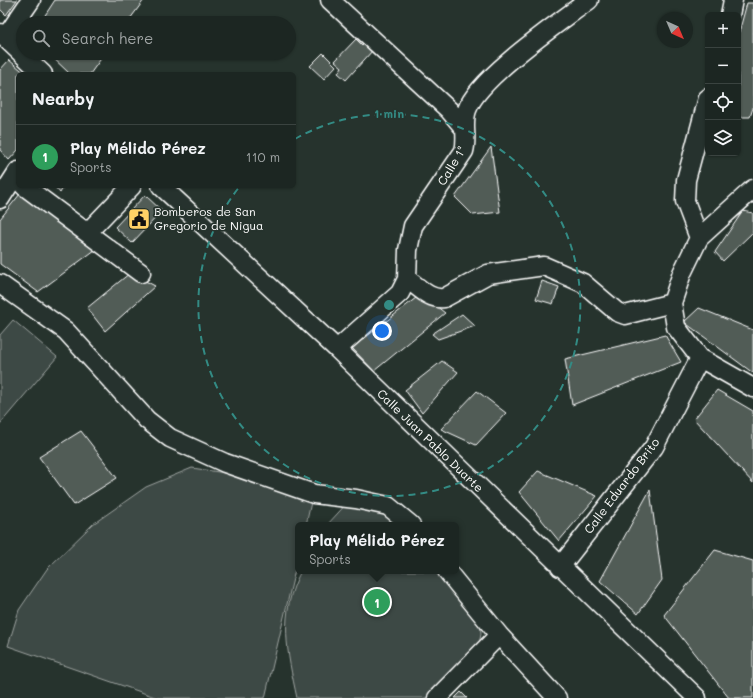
<!DOCTYPE html>
<html lang="en">
<head>
<meta charset="utf-8">
<style>
	:root { --surface:#1c2622; --page:#29322f; --text:#f1f3f6; --muted:#a0a5a5; --line:#3a4340; --accent:#8c9099 }
	body { margin:0; font-family:Mali,sans-serif; background:var(--page); color:var(--text) }
	.controls { position:absolute; right:12px; top:12px; display:grid; overflow:hidden; border-radius:6px; box-shadow:0 1px 3px #0004 }
	.controls button { width:36px; height:36px; display:grid; place-items:center; padding:0; border:0; border-bottom:1px solid var(--line); background:var(--surface); color:var(--text); font:20px sans-serif }
	.compass { position:absolute; left:657px; top:12px; width:36px; height:36px; border-radius:50%; background:var(--surface); box-shadow:0 1px 3px #0004; rotate:136deg }
	.you { position:absolute; left:382px; top:331px; width:14px; height:14px; margin:-10px; border:3px solid #fff; border-radius:50%; background:#1a73e8; box-shadow:0 0 0 6px #1a73e833 }
	.badge { display:grid; place-items:center; width:26px; height:26px; border-radius:50%; background:var(--accent); color:#fff; font-size:13px; font-weight:700 }
	.pin { position:absolute; translate:-50% -50%; border:2px solid #fff; box-shadow:0 1px 4px #0006 }
	.popup { position:absolute; left:295px; top:522px; width:164px; height:52px; box-sizing:border-box; display:grid; place-content:center; border-radius:6px; background:var(--surface); filter:drop-shadow(0 1px 3px #0005); font-size:13px; white-space:nowrap; color:var(--muted) }
	.popup b { font-size:15px; color:var(--text) }
	.popup::after { content:''; position:absolute; left:50%; top:100%; margin-left:-8px; border:8px solid transparent; border-top-color:var(--surface) }
	.list { margin:0; padding:0; list-style:none }
	h2 { display:flex; justify-content:space-between; align-items:center; height:52px; margin:0; padding:0 16px; font-size:17px }
	h2 small { font-size:13px; font-weight:400; color:var(--muted) }
	.list li { display:grid; grid-template-columns:26px 1fr auto; gap:12px; align-items:center; box-sizing:border-box; height:64px; padding:0 16px; border-top:1px solid var(--line) }
	.list b { display:block; font-size:15px; white-space:nowrap }
	.list p { margin:0; font-size:13px; white-space:nowrap; color:var(--muted) }
	.list em { font-size:13px; font-style:normal; color:var(--muted) }
	.icon { flex:none; width:22px; height:22px; fill:none; stroke:currentColor; stroke-width:2; stroke-linecap:round; stroke-linejoin:round }
	.map { position:relative; flex:none; width:753px; height:698px; overflow:hidden }
	.search { position:absolute; background:var(--surface); box-shadow:0 1px 3px #0004; left:16px; top:16px; width:280px; height:44px; display:flex; align-items:center; gap:10px; box-sizing:border-box; padding:0 14px; border-radius:22px; color:var(--muted); font-size:15px }
	.panel { position:absolute; background:var(--surface); box-shadow:0 1px 3px #0004; left:16px; top:72px; width:280px; height:116px; border-radius:6px }
	.map>svg:first-child { display:block }
	.green { fill:#3e4944; stroke:#9ea4a2 }
	.building { fill:#515c57; stroke:#fff }
	.lines { fill:none; stroke-linecap:round; stroke-linejoin:round }
	.street-casing { stroke:#fff; stroke-width:21 }
	.street { stroke:#26332d; stroke-width:18 }
	.ring { fill:none; stroke:#338b84; stroke-width:2; stroke-dasharray:7 5 }
	.labels { text-anchor:middle; stroke-width:3.5; stroke-linejoin:round; paint-order:stroke }
	.street-label { font-size:12px; fill:#fff; stroke:#26332d }
	.poi-label { font-size:12px; fill:#fff; stroke:#26332d; text-anchor:start }
	.centre { fill:#338b84; stroke:#26332d; stroke-width:2 }
	.ring-label { font-size:12px; text-anchor:middle; font-weight:bold; fill:#338b84; stroke:#26332d; stroke-width:3.5; stroke-linejoin:round; paint-order:stroke }
</style>
</head>
<body>
<div class="map">
<svg width="753" height="698" viewBox="0 0 753 698">
	<rect width="100%" height="100%" fill="#26332d"/>
	<filter id="ink" filterUnits="userSpaceOnUse"><feTurbulence type="fractalNoise" baseFrequency=".025" numOctaves="2"/><feDisplacementMap in="SourceGraphic" scale="8" xChannelSelector="R" yChannelSelector="G"/><feConvolveMatrix kernelMatrix="1 2 1 2 8 2 1 2 1" color-interpolation-filters="sRGB"/></filter>
	<g filter="url(#ink)">
		<path class="green" d="M 13,320 L 57,357 L 0,424 L 0,335 Z
			M 192,468 L 232,474 L 311,502 L 306,525 L 298,525 L 298,557 L 265,698 L 158,698 L 8,646 L 19,610 L 47,569 L 93,524 L 146,487 Z
			M 349,501 L 380,508 L 406,525 L 327,525 Z
			M 301,571 L 441,571 L 480,623 L 481,634 L 479,644 L 426,698 L 297,698 C 287,652 278,614 301,571 Z"/>
		<path class="building" d="M 0,0 L 17,0 L 6,15 L 0,9 Z
			M 55,0 L 144,0 L 127,23 L 40,23 Z
			M 747,3 L 753,3 L 753,108 L 750,117 L 738,117 L 738,36 Z
			M 356,39 L 362,45 L 365,42 L 373,50 L 346,80 L 338,73 L 342,67 L 335,61 Z
			M 48,53 L 105,53 L 90,74 L 70,74 Z
			M 323,53 L 336,66 L 324,79 L 310,66 Z
			M 9,60 L 26,74 L 18,74 L 18,150 L 9,160 L 0,150 L 0,70 Z
			M 491,147 L 500,212 L 473,215 L 455,197 Z
			M 54,186 L 64,186 L 60,193 Z
			M 20,194 L 99,247 L 38,292 L 0,264 L 0,219 Z
			M 145,195 L 162,211 L 132,243 L 115,227 Z
			M 743,211 L 753,213 L 753,232 L 723,261 L 715,252 Z
			M 130,273 L 155,286 L 105,331 L 87,308 Z
			M 542,281 L 559,287 L 553,304 L 536,299 Z
			M 421,294 L 445,313 L 374,371 L 352,348 Z
			M 699,308 L 753,330 L 753,373 L 684,322 Z
			M 462,314 L 475,326 L 438,339 L 432,334 Z
			M 665,335 L 681,362 L 572,405 L 565,359 Z
			M 442,361 L 458,372 L 422,413 L 405,390 Z
			M 717,390 L 753,411 L 753,483 L 694,419 Z
			M 477,391 L 506,413 L 476,445 L 441,429 Z
			M 81,431 L 117,478 L 74,505 L 39,457 Z
			M 538,471 L 597,496 L 559,541 L 519,492 Z
			M 650,490 L 662,580 L 638,614 L 600,581 Z
			M 715,550 L 753,561 L 753,698 L 729,698 L 664,615 Z
			M 461,692 L 467,698 L 455,698 Z"/>
		<g class="lines">
			<g class="street-casing">
				<path id="street" d="M 330,0 L 449,110 L 464,128
					M 730,15 L 733,0
					M 0,33 L 43,74
					M 5,38 L 31,0
					M 24,186 L 141,273
					M 161,186 L 337,349 L 697,698
					M 753,189 L 699,238 L 682,273 L 672,303 L 676,327 L 700,358 L 753,388
					M 0,199 L 18,171
					M 87,233 L 132,186
					M 699,238 L 685,201 L 686,180 L 708,98
					M 407,279 C 419,287 429,300 444,298 L 488,274 L 544,266 L 583,283 L 617,312 L 625,315 L 672,303
					M 0,284 L 66,331 L 147,420 L 170,438 L 225,463 L 314,494 L 356,499 L 388,506 L 411,525
					M 337,349 L 400,293 L 407,279 L 408,250 L 413,226 L 464,151 C 468,137 462,124 467,110 C 478,78 560,22 589,0
					M 560,567 L 654,447 L 700,358
					M 447,571 L 499,635 L 557,698
					M 437,698 L 499,635"/>
			</g>
			<use href="#street" class="street"/>
		</g>
	</g>
	<path class="ring" d="M295 139A191 191 0 1 1 240 186"/>
	<defs>
		<g id="civic-square" transform="scale(1.15)"><rect x="-9" y="-9" width="18" height="18" rx="4" fill="#ffd166" stroke="#26332d"/><path d="M-.6-6.5H3V-4.5H.6V-3L4-1V1h2V6H-6V1h2V-1L-.6-3ZM-1.2 2.5V6h2.4V2.5Z" fill="#111"/></g>
	</defs>
	<g fill-rule="evenodd">
		<use href="#civic-square" x="139" y="219"/>
	</g>
	<g class="labels">
		<g class="street-label">
			<text transform="translate(452 166) rotate(-59)" y="4">Calle 1ª</text>
			<text transform="translate(430 441) rotate(44)" y="4">Calle Juan Pablo Duarte</text>
			<text transform="translate(622 486) rotate(-53)" y="4">Calle Eduardo Brito</text>
		</g>
		<g class="poi-label">
			<text x="154" y="216">Bomberos de San<tspan x="154" dy="14">Gregorio de Nigua</tspan></text>
		</g>
	</g>
	<circle cx="389" cy="305" r="6" class="centre"/>
	<g class="ring-label">
		<text x="389" y="118">1 min</text>
	</g>
</svg>
<div class="controls">
<button>+</button>
<button>−</button>
<button><svg class="icon" aria-label="locate" viewBox="0 0 24 24"><circle cx="12" cy="12" r="6"/><path d="M12 2v4M12 18v4M2 12h4M18 12h4"/></svg></button>
<button><svg class="icon" aria-label="layers" viewBox="0 0 24 24"><path d="M12 4l9 5-9 5-9-5zM3 14l9 5 9-5"/></svg></button>
</div>
<svg class="compass" viewBox="-18 -18 36 36"><path d="M0-13l5 13h-10z" fill="#e53935"/><path d="M0 13l5-13h-10z" fill="#a0a5a5"/></svg>
<div class="you"></div>
<div class="pin badge" style="left:377px;top:602px;background:#2e9e5b">1</div>
<div class="popup"><b>Play Mélido Pérez</b>Sports</div>
<div class="search"><svg class="icon" aria-label="search" viewBox="0 0 24 24"><circle cx="10" cy="10" r="6"/><path d="M15 15l6 6"/></svg>Search here</div>
<section class="panel">
<h2>Nearby<small></small></h2>
<ul class="list">
<li><span class="badge" style="background:#2e9e5b">1</span><div><b>Play Mélido Pérez</b><p>Sports</p></div><em>110 m</em></li>
</ul>
</section>
</div>
</body>
</html>
